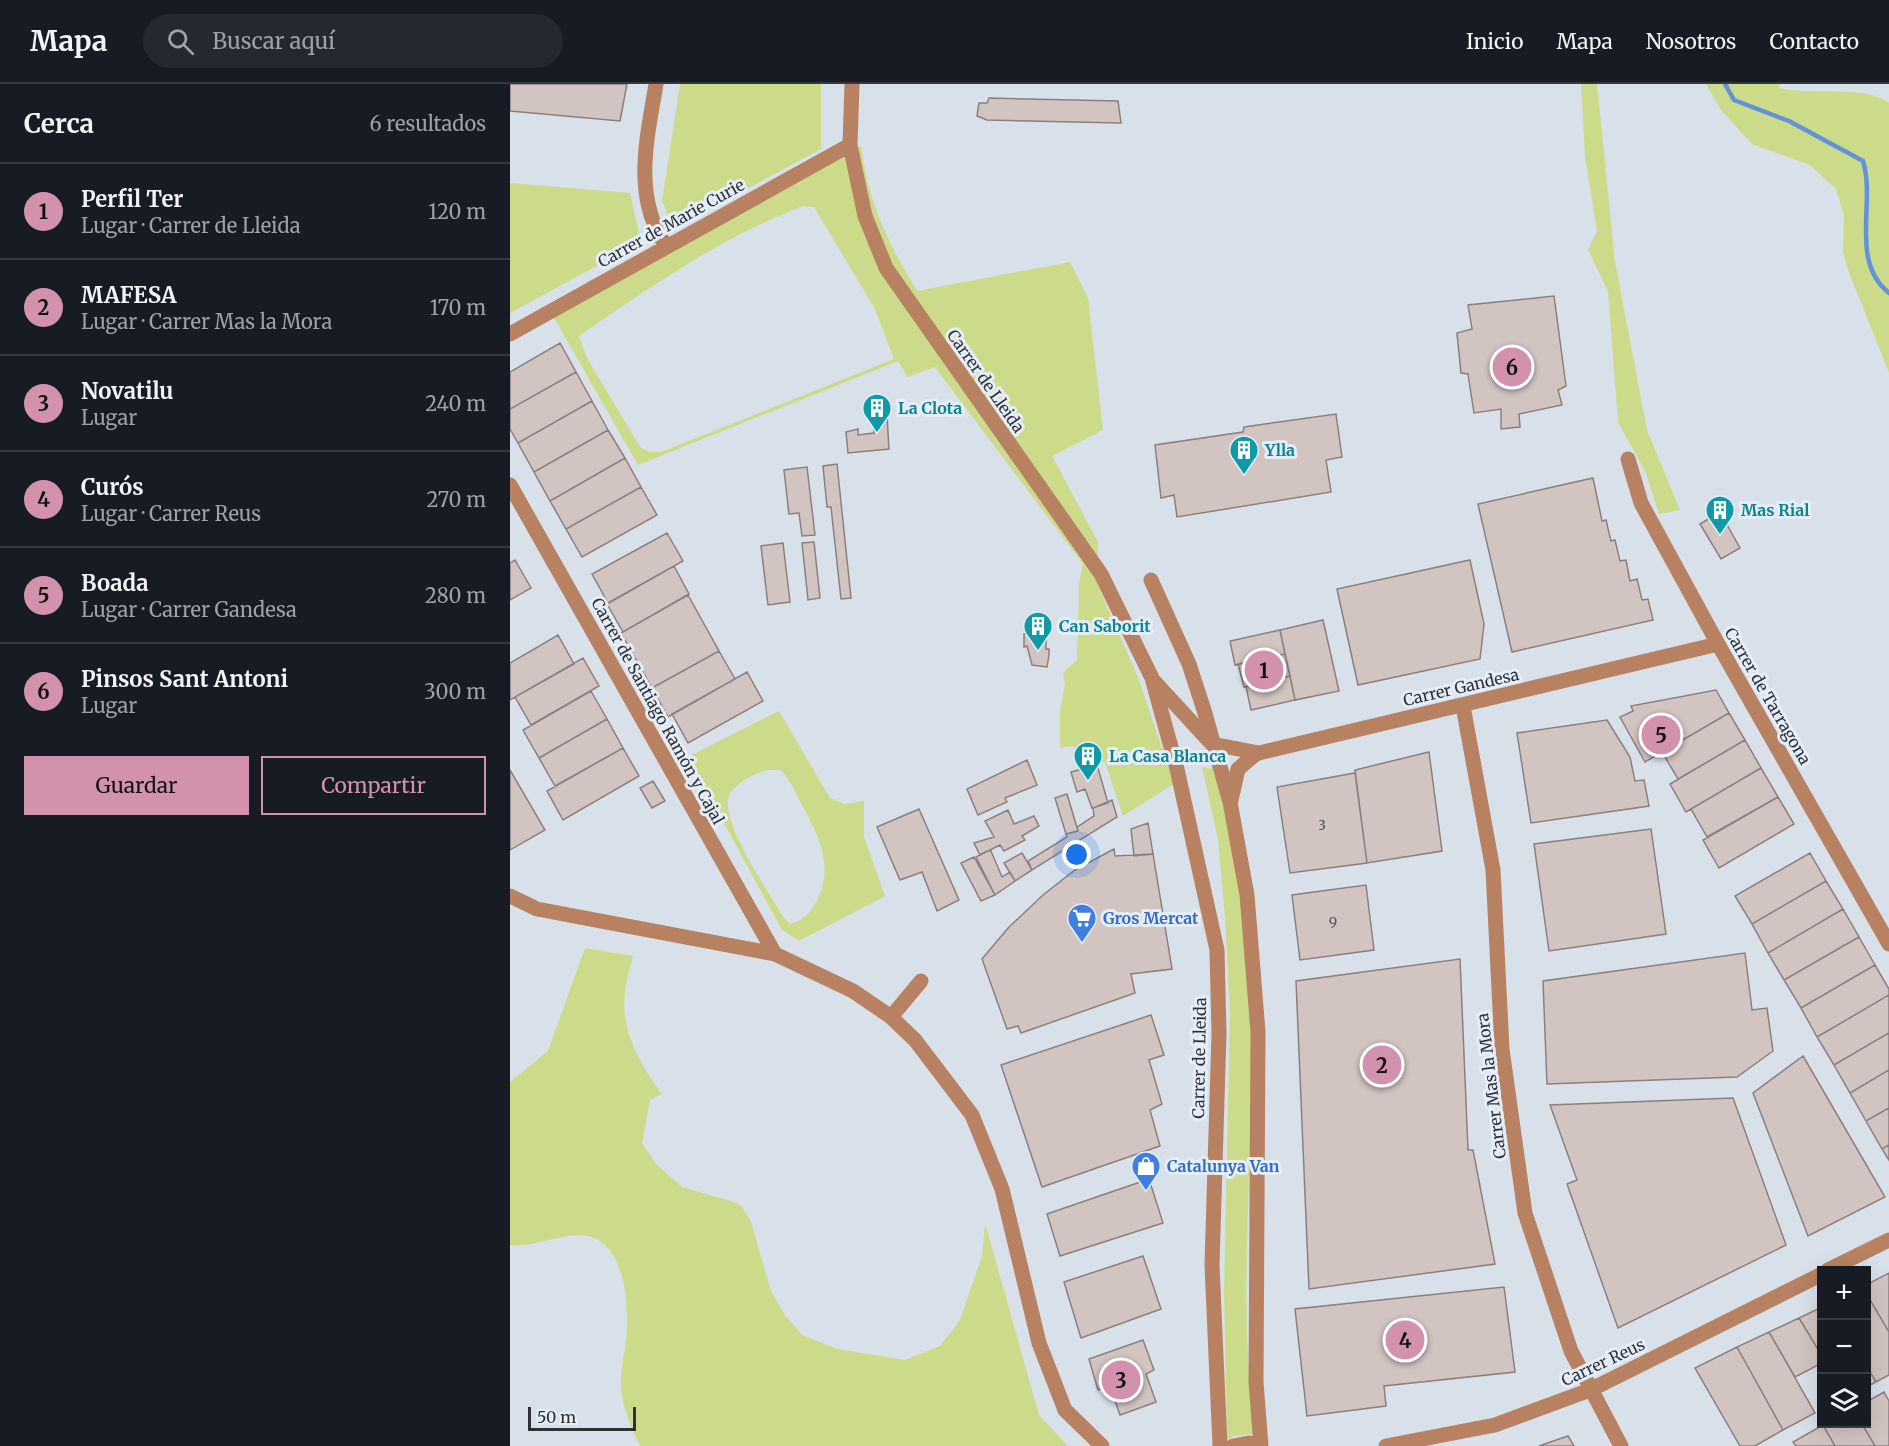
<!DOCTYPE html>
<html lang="es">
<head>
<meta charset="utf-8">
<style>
	:root { --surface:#171b24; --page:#242831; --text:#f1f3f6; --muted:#9ea1a6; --line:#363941; --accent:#d292ae }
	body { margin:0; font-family:Merriweather,serif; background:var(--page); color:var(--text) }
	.controls { position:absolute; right:18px; bottom:18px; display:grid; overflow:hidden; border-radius:0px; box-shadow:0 6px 24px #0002 }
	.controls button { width:54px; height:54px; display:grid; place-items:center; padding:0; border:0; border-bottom:2px solid var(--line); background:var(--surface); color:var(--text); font:30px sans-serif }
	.scale { position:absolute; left:18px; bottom:15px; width:108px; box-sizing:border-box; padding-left:6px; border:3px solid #2e3135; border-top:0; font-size:16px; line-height:21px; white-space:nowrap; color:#2e3135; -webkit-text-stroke:4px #e5eef8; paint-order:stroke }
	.you { position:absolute; left:567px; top:771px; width:21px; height:21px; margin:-15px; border:4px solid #fff; border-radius:50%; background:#1a73e8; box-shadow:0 0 0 9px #1a73e833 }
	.badge { display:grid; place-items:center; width:39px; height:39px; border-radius:50%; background:var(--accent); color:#111; font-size:20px; font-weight:700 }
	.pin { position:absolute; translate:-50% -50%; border:3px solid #fff; box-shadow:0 2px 6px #0006 }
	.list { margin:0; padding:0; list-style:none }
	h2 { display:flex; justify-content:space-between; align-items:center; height:78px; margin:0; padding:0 24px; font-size:26px }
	h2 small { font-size:20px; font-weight:400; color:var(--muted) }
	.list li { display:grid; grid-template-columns:39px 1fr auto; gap:18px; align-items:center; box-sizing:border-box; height:96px; padding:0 24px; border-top:2px solid var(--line) }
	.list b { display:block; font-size:22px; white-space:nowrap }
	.list p { margin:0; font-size:20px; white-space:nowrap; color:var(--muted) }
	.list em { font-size:20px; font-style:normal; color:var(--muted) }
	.actions { display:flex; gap:12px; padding:18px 24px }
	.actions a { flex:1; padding:14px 0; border:2px solid var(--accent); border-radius:0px; text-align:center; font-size:21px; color:var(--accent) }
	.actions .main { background:var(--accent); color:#111 }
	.icon { flex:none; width:33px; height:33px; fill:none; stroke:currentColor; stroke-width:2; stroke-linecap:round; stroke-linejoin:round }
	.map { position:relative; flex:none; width:1379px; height:1362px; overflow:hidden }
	header { display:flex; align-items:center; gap:36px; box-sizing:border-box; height:84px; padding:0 30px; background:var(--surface); border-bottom:2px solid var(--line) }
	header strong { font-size:28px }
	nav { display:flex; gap:33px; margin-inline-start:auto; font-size:21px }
	.search { width:420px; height:54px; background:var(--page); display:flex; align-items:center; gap:15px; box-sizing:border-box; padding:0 21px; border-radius:33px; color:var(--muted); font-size:22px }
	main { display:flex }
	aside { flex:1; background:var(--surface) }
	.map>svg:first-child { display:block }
	.green { fill:#ccdb89; fill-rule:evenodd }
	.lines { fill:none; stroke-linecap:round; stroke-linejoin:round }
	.stream { stroke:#6492d8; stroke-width:4.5 }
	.building { fill:#d2c4c1; stroke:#8c7f7d; stroke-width:1.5 }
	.minor { stroke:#b78162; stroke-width:15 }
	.labels { text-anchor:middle; stroke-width:6; stroke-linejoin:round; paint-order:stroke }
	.number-label { font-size:14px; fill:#575658 }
	.street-label { font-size:16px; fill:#2e3135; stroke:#e5eef8 }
	.culture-label { font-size:16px; font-weight:bold; fill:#0d838f; stroke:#e5eef8; text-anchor:start }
	.shop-label { font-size:16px; font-weight:bold; fill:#366cbe; stroke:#e5eef8; text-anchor:start }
</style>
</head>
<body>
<header>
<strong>Mapa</strong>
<div class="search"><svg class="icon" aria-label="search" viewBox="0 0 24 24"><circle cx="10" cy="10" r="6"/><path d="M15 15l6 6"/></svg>Buscar aquí</div>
<nav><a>Inicio</a><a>Mapa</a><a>Nosotros</a><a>Contacto</a></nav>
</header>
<main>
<aside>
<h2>Cerca<small>6 resultados</small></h2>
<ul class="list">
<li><span class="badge">1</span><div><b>Perfil Ter</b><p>Lugar · Carrer de Lleida</p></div><em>120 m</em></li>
<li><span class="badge">2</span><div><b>MAFESA</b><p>Lugar · Carrer Mas la Mora</p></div><em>170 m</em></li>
<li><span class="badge">3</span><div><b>Novatilu</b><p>Lugar</p></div><em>240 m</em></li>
<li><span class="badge">4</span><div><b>Curós</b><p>Lugar · Carrer Reus</p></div><em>270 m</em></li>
<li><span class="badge">5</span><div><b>Boada</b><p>Lugar · Carrer Gandesa</p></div><em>280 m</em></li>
<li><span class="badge">6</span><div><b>Pinsos Sant Antoni</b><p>Lugar</p></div><em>300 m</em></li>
</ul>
<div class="actions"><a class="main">Guardar</a><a>Compartir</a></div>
</aside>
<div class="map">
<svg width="1379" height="1362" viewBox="0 0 1379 1362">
	<rect width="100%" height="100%" fill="#d8e1ea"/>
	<path class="green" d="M 170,0 L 311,0 L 311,65 L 170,141 L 161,139 L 152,117 Z
		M 1071,0 L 1087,0 L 1105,178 L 1137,346 L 1170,426 L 1149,430 L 1136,389 L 1108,338 L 1098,207 L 1078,166 L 1087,147 L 1075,73 Z
		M 1196,0 L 1270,0 L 1269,4 C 1302,12 1354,0 1379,19 L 1379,289 L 1338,186 L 1333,169 L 1334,131 L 1326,105 L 1300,81 L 1242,60 L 1211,26 Z
		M 351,62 C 358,118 378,159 407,207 L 560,178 L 578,214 L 593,346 L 542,372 L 588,458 L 587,500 L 628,593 L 664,700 L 613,732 L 595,678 L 571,683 L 564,662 L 550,664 L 550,626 L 555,600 L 553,589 L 567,576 L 569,499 L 573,480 L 425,283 L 398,293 L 388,277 L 128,381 L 43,232 ZM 293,122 L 304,123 L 365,225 L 384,275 L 151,368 L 140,368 L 130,363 L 77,274 L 69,252 C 140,203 212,153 293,122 Z
		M 0,99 L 120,109 L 131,158 L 0,229 Z
		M 269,627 L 320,714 L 335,720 L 354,717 L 354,753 L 375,812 L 289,857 L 272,846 L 178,673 ZM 257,686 L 270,686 C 279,693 284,706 290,717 C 306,747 324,778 309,812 C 303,826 295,836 280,840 L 274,834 C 261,811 209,737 219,712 C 224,700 245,689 257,686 Z
		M 692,683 L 704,685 C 731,783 742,885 742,986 C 742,1074 734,1162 737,1250 C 738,1283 741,1317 744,1350 L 724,1352 L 717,1356 L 714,1207 L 720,930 L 715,833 L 708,756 Z
		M 75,864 L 123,872 C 120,884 116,897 115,909 C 110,946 131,982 152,1010 L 140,1016 L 132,1059 L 146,1080 L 172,1103 L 227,1119 L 233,1124 L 241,1138 L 261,1207 L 275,1231 L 292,1251 L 327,1265 L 395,1276 L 430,1262 L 450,1236 L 472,1172 L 475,1139 L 529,1331 L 558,1362 L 130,1362 C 122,1344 111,1321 111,1301 C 110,1285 115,1271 116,1256 C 119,1224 117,1160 77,1152 C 52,1148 26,1164 0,1161 L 0,998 L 38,967 Z"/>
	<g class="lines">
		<path class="stream" d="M 1215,0 L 1224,16 L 1279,37 L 1353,77 C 1366,119 1339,177 1379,209"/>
	</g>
	<path class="building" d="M 0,0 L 117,0 L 110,37 L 0,27 Z
		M 479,14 L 608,17 L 611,39 L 477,36 L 467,32 L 469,19 L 477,19 Z
		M 1044,212 L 1056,302 L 1048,306 L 1052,321 L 1009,330 L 1010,343 L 991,345 L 991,325 L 964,329 L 958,290 L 951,289 L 947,249 L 962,245 L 958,221 Z
		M 50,259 L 66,288 L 0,325 L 0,288 Z
		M 66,288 L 82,317 L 8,359 L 0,345 L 0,325 Z
		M 82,317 L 98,346 L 24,388 L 8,359 Z
		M 826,330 L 832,373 L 816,376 L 821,408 L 667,433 L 664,411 L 651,414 L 645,361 L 733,348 L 734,343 Z
		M 377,331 L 379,365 L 338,369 L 336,348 L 348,345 L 348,351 L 364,349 L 364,332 Z
		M 98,346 L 115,374 L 40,417 L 24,388 Z
		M 115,374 L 131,403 L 56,445 L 40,417 Z
		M 327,380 L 341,514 L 331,515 L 321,423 L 317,423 L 313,382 Z
		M 297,383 L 305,451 L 292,452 L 289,429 L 279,430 L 274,386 Z
		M 1083,394 L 1092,437 L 1096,436 L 1101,457 L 1105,456 L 1110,477 L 1116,476 L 1120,497 L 1127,495 L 1132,516 L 1138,515 L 1143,536 L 1002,568 L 968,420 Z
		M 131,403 L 147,431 L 72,473 L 56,445 Z
		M 1210,428 L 1230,464 L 1211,475 L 1190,440 Z
		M 157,449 L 173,477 L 98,519 L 82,490 Z
		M 304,458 L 310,514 L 298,516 L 292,459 Z
		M 273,459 L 280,518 L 258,521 L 251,462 Z
		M 5,476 L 21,504 L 0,516 L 0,479 Z
		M 960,476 L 974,540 L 970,575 L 848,601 L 827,505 Z
		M 164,482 L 179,510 L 113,548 L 97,520 Z
		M 178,511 L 209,567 L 142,604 L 111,549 Z
		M 813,536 L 829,607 L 785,616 L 770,546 Z
		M 770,546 L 775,570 L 725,581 L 720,557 Z
		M 536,549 L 536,565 L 539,565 L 539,571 L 537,583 L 522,581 L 517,562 L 514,563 L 514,550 Z
		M 48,551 L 64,580 L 0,616 L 0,579 Z
		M 209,567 L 225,595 L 158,633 L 142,604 Z
		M 775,570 L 780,592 L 734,603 L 728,580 Z
		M 73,574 L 89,602 L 21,641 L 5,613 Z
		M 237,588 L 253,617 L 178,659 L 162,630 Z
		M 780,592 L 785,616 L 741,626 L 736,603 Z
		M 1206,606 L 1219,629 L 1135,678 L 1110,633 L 1123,627 L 1121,622 Z
		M 81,607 L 97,635 L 29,674 L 13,646 Z
		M 1219,629 L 1235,656 L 1168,695 L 1152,668 Z
		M 97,635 L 113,664 L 45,702 L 29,674 Z
		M 1097,636 L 1120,673 L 1125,697 L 1134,696 L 1139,722 L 1021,739 L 1007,649 Z
		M 1235,656 L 1251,684 L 1176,728 L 1160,700 Z
		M 113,664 L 129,692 L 53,736 L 37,707 Z
		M 919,668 L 932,767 L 857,779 L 845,686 Z
		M 517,676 L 527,701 L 495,714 L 497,718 L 468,731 L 457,705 Z
		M 587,681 L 598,719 L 582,724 L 575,705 L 567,708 L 561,688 Z
		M 1251,684 L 1268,713 L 1197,753 L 1181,725 Z
		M 0,686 L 35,746 L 0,766 Z
		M 845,689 L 857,779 L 780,789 L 767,703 Z
		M 143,697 L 155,717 L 142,724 L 130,704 Z
		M 557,710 L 568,747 L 556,750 L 545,714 Z
		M 1268,713 L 1284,740 L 1209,784 L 1193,756 Z
		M 602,716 L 607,733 L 522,786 L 518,777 L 557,753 L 556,750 L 568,747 L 567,743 L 584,732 L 583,724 Z
		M 409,725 L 449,816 L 427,827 L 412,788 L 390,796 L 367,743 Z
		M 498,726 L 504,740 L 524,732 L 529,742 L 512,752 L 515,756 L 494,767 L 490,761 L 470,771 L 464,759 L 484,753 L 475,737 Z
		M 638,739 L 643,770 L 624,772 L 621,745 Z
		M 1141,745 L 1156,850 L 1039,867 L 1024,760 Z
		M 604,765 L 605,772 L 643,770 L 662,885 L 621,890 L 625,909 L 511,949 L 508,942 L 497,945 L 472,875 L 499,843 L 533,811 L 565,786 Z
		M 477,767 L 481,767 L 492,793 L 500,788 L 505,797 L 485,811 L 466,773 Z
		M 512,769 L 522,786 L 505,797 L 494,779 Z
		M 1300,769 L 1316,797 L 1242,840 L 1225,812 Z
		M 464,773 L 485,811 L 471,817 L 451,779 Z
		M 1316,797 L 1333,825 L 1258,869 L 1242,840 Z
		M 856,801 L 864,866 L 790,876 L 782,811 Z
		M 1333,825 L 1349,853 L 1274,896 L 1258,869 Z
		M 1349,853 L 1365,881 L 1291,924 L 1274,896 Z
		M 1235,869 L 1242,926 L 1257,924 L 1263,967 L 1227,993 L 1037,1000 L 1033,897 Z
		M 950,875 L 958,1066 L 963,1066 L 985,1180 L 799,1205 L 786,897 Z
		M 1365,881 L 1379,905 L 1379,911 L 1307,953 L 1291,924 Z
		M 1379,911 L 1379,949 L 1324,981 L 1307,953 Z
		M 641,931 L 654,971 L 639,976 L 652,1020 L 640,1026 L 650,1062 L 532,1103 L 491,981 Z
		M 1379,949 L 1379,986 L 1340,1009 L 1324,981 Z
		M 1293,972 L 1375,1113 L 1298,1152 L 1243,1009 Z
		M 1379,986 L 1379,1024 L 1356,1037 L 1340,1009 Z
		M 1223,1014 L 1276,1161 L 1108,1244 L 1057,1100 L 1067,1096 L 1040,1021 Z
		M 1379,1024 L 1379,1061 L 1372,1065 L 1356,1037 Z
		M 1379,1061 L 1379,1076 L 1372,1065 Z
		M 639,1095 L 653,1139 L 550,1172 L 537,1130 Z
		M 633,1172 L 651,1225 L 571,1254 L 554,1198 Z
		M 1379,1189 L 1379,1248 L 1356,1209 L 1356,1201 Z
		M 994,1203 L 1005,1288 L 874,1302 L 876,1322 L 797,1332 L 785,1225 Z
		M 1356,1209 L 1379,1248 L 1379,1291 L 1366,1298 L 1356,1280 Z
		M 1312,1223 L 1312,1272 L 1289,1234 Z
		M 1289,1234 L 1312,1272 L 1312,1279 L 1285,1293 L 1259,1248 Z
		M 1259,1248 L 1305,1329 L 1273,1346 L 1227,1263 Z
		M 633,1256 L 644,1286 L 636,1290 L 646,1318 L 610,1331 L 600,1302 L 588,1306 L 579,1275 Z
		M 1227,1263 L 1273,1346 L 1245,1362 L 1230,1362 L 1185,1284 Z
		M 1356,1280 L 1366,1298 L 1356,1303 Z
		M 1374,1308 L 1379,1317 L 1379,1362 L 1365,1362 L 1352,1340 L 1356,1340 L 1356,1318 Z
		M 1315,1340 L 1352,1340 L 1365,1362 L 1325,1362 L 1313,1341 Z
		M 1313,1341 L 1325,1362 L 1286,1362 L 1283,1358 Z
		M 1058,1352 L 1064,1362 L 1029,1362 Z"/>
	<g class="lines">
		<path class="minor" d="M 146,0 C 137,55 122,112 156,162
			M 342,0 L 340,61 L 355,132 L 376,184 L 591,490 L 642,594 L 667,685 L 707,866 L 709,949 L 702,1181 L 710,1362
			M 0,250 L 340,61
			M 1118,375 L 1131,419 L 1208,560 L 1379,860
			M 0,401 L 265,870
			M 641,496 L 679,580 L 694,626 L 720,718 L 737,811 L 748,948 L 746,1298 L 751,1362
			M 643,596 L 700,658
			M 953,622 L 983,786 L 992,965 L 1015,1129 L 1061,1267 L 1111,1362
			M 702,660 L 749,669 L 1208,560
			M 721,716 L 728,685 L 747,669
			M 0,812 L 27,825 L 265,870 L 343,907 L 381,933 L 405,956 L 462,1031 L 492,1105 L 529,1259 L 555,1326 L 592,1362
			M 381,933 L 411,897
			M 1318,1186 L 1379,1156
			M 723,1362 L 739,1359 L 750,1362
			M 876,1362 L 985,1341 L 1080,1306 L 1312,1190"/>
	</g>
	<defs>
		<g id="building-pin" transform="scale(1.5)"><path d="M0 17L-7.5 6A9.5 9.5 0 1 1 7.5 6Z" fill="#0f9aa8" stroke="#e5eef8"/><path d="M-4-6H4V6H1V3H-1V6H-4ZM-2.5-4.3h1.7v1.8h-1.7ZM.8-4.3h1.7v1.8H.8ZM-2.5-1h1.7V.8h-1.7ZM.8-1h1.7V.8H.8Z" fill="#fff"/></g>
		<g id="supermarket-pin" transform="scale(1.5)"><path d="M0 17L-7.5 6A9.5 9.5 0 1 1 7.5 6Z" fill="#3f7fe0" stroke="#e5eef8"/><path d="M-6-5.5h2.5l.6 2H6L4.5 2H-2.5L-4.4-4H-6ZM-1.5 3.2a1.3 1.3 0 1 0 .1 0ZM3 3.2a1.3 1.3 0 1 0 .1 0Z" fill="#fff"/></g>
		<g id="shop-pin" transform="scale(1.5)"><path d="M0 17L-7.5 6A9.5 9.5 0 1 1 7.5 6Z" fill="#3f7fe0" stroke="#e5eef8"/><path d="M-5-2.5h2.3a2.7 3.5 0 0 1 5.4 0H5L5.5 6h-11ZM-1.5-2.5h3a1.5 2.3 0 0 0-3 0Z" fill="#fff"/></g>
	</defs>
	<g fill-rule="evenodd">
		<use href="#building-pin" x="367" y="324"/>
		<use href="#building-pin" x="734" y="366"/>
		<use href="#building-pin" x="1210" y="426"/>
		<use href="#building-pin" x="528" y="542"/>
		<use href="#building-pin" x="578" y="672"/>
		<use href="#supermarket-pin" x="572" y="834"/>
		<use href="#shop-pin" x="636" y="1082"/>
	</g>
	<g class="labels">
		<g class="number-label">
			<text x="812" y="746">3</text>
			<text x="823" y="843">9</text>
		</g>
		<g class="street-label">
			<text transform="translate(161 139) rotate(-29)" y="6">Carrer de Marie Curie</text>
			<text transform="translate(476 297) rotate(55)" y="6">Carrer de Lleida</text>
			<text transform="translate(951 603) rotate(-13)" y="6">Carrer Gandesa</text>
			<text transform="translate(1258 612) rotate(60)" y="6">Carrer de Tarragona</text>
			<text transform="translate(148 627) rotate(61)" y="6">Carrer de Santiago Ramón y Cajal</text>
			<text transform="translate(689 974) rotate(-89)" y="6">Carrer de Lleida</text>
			<text transform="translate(981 1002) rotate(-97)" y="6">Carrer Mas la Mora</text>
			<text transform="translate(1093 1278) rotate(-25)" y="6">Carrer Reus</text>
		</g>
		<g class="culture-label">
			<text x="388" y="330">La Clota</text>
			<text x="755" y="372">Ylla</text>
			<text x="1231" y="432">Mas Rial</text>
			<text x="549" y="548">Can Saborit</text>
			<text x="599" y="678">La Casa Blanca</text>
		</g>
		<g class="shop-label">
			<text x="593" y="840">Gros Mercat</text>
			<text x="657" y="1088">Catalunya Van</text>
		</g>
	</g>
</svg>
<div class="controls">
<button>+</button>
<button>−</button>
<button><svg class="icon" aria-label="layers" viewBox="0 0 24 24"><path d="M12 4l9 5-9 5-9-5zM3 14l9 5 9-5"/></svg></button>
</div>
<div class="scale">50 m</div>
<div class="you"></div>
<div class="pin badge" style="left:754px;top:586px">1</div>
<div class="pin badge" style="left:872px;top:981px">2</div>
<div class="pin badge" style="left:611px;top:1296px">3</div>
<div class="pin badge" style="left:895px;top:1256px">4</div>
<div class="pin badge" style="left:1151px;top:651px">5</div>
<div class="pin badge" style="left:1002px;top:283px">6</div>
</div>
</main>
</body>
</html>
